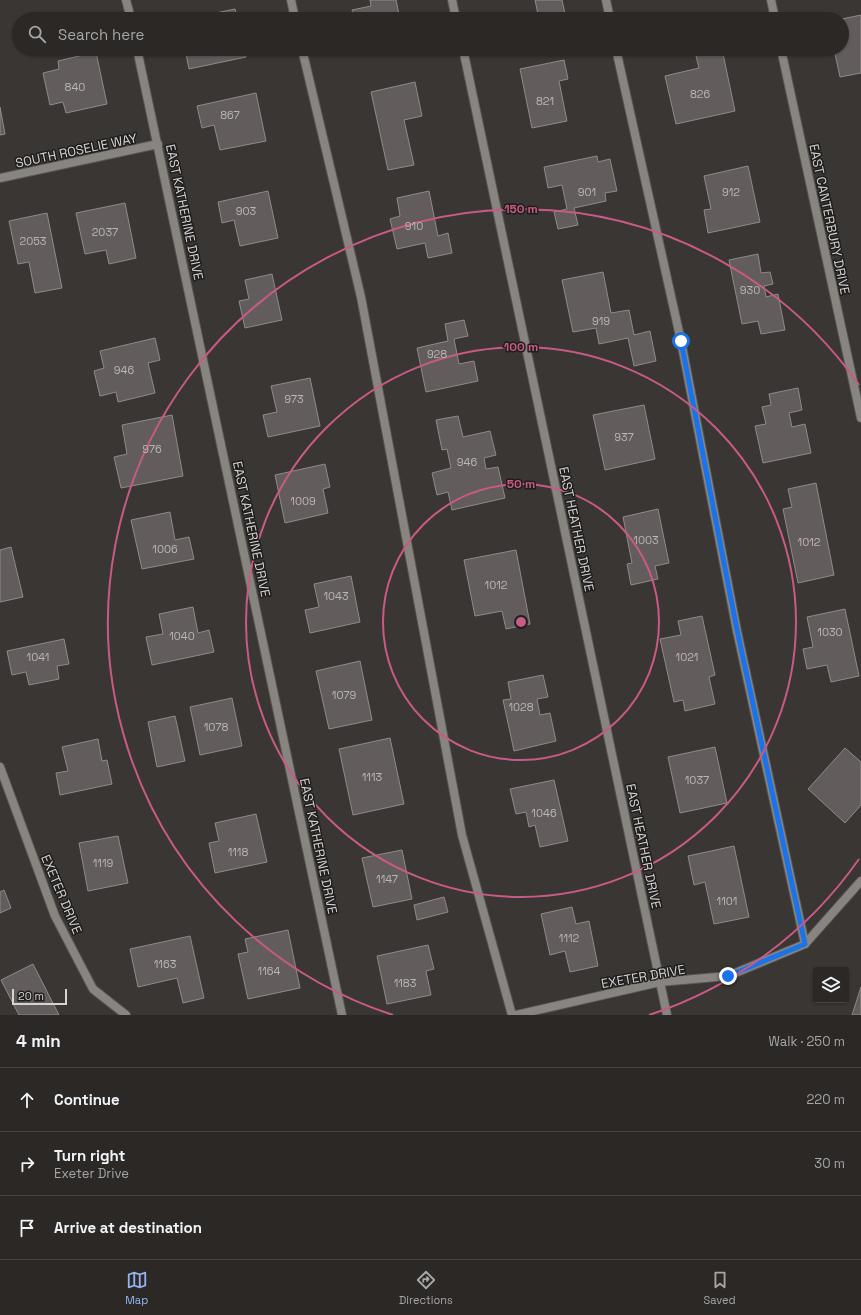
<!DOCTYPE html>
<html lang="en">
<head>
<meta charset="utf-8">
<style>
	:root { --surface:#2b2826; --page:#373432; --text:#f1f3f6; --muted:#a6a6a7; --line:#474443; --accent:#95b2f1 }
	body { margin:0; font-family:"Space Grotesk",sans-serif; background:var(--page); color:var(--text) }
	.controls { position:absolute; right:12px; bottom:12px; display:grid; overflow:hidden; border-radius:4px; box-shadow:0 1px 3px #0004 }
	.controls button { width:36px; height:36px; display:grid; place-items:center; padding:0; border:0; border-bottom:1px solid var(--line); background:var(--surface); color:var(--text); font:20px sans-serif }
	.scale { position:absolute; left:12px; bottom:10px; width:55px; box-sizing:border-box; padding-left:4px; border:2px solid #d6d4d2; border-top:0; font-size:11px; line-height:14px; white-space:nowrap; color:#d6d4d2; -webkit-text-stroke:3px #1f1e1d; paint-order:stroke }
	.stop { position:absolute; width:12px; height:12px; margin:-9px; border:3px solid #1a73e8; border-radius:50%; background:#fff }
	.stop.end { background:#1a73e8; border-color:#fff; box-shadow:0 1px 4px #0008 }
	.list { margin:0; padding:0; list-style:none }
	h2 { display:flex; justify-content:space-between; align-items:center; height:52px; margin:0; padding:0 16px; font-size:17px }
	h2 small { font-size:13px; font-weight:400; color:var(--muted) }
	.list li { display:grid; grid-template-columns:26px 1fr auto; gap:12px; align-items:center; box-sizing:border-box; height:64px; padding:0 16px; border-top:1px solid var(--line) }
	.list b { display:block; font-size:15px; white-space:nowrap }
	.list p { margin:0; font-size:13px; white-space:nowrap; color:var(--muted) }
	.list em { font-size:13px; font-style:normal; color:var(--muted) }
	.icon { flex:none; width:22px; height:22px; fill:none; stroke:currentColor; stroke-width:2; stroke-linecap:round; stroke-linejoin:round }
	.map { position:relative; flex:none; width:861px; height:1015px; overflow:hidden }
	.search { position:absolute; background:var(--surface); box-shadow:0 1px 3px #0004; left:12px; right:12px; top:12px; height:44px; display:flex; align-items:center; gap:10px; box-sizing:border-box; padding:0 14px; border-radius:22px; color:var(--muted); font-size:15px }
	.sheet { height:244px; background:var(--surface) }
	nav { display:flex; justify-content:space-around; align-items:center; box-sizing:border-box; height:56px; border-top:1px solid var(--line); background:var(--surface); font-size:11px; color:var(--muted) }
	nav a { display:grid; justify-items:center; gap:2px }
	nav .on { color:var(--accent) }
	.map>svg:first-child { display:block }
	.building { fill:#625d5c; stroke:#908a89 }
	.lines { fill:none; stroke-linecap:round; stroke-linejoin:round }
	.lane-casing { stroke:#575552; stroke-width:10 }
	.street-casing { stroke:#575552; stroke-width:10 }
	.lane { stroke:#888480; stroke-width:8 }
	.street { stroke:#888480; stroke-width:8 }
	.route { stroke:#1a73e8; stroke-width:5 }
	.ring { fill:none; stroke:#c95a85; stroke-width:2 }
	.labels { text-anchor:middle; stroke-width:3; stroke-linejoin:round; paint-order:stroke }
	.number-label { font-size:11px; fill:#b9b6b4 }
	.street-label { font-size:13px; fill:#d6d4d2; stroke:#1f1e1d }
	.centre { fill:#c95a85; stroke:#1f1e1d; stroke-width:2 }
	.ring-label { font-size:12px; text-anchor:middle; font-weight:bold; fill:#c95a85; stroke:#1f1e1d; stroke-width:3; stroke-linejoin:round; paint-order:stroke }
</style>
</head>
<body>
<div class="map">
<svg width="861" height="1015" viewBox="0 0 861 1015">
	<rect width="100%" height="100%" fill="#393633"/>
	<path class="building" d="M 370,0 L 396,0 L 400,19 L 354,19 L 352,10 L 371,6 Z
		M 535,0 L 562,0 L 565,14 L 539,19 Z
		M 235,9 L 238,19 L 187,19 Z
		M 861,15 L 861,73 L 840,77 L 834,49 L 842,49 L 842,19 Z
		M 185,49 L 244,49 L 246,57 L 189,69 Z
		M 709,49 L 722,49 L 735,111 L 676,124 L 665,76 L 699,68 L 695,52 Z
		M 96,52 L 107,104 L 66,113 L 63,102 L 50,105 L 43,73 L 59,69 L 58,61 Z
		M 564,60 L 568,79 L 559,81 L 567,121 L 532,128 L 520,69 Z
		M 415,82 L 422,116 L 404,120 L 414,165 L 388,170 L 371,92 Z
		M 256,93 L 266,141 L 220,150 L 214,125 L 202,128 L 197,106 Z
		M 0,107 L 5,134 L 0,135 Z
		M 597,156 L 598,162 L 610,159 L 617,191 L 605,193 L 606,201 L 574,208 L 578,225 L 558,229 L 554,212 L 567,209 L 562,185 L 548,188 L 544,167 Z
		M 748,166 L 760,222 L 708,233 L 704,210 L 711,209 L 704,176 Z
		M 268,191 L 278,238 L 240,246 L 234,220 L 222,223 L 218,202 Z
		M 429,191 L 438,236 L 448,233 L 452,253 L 428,258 L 425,243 L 397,249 L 390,219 L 400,216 L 397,198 Z
		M 125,203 L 136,258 L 109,264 L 106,250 L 85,254 L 76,213 Z
		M 47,213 L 62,288 L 35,293 L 29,262 L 18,264 L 9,221 Z
		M 758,254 L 761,273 L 770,272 L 773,284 L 764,286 L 766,297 L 778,294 L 785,330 L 761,334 L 758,321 L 742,324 L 729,260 Z
		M 603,272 L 611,313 L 629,310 L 634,335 L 650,331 L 656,361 L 634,366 L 628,338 L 599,344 L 596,328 L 573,332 L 562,280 Z
		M 272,274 L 282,320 L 245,328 L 239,301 L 249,299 L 245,280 Z
		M 464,320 L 468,336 L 454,339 L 459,364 L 474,361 L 478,381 L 426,392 L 417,348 L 448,341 L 445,324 Z
		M 155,338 L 160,360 L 148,363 L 155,393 L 118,402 L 116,392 L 100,396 L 94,371 L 104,368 L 100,351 Z
		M 310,378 L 320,426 L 268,437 L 263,415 L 277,412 L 271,386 Z
		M 798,388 L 802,410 L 789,413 L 792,427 L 805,424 L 811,453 L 763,463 L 755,426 L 766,424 L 762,407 L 771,405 L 769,394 Z
		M 644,405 L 655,459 L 605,470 L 593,415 Z
		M 172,415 L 183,476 L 121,488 L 114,457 L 127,454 L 122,425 Z
		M 458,416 L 463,437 L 490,431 L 496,455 L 484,458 L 486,469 L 498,467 L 505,498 L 452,510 L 448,492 L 437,495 L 432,473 L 451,468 L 447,449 L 442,450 L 436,420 Z
		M 325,464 L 330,487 L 323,489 L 328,513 L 285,523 L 275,475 Z
		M 816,483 L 834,575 L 798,583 L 783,509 L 792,507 L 788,489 Z
		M 658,509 L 669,563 L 655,566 L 658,579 L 631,585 L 627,564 L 632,563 L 623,517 Z
		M 170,512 L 175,540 L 189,537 L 194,559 L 142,569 L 131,520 Z
		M 11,547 L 23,597 L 0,602 L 0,550 Z
		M 516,550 L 530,624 L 506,629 L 502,611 L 475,616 L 464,560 Z
		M 351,576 L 360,622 L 310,633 L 305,610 L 319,607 L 314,584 Z
		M 193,607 L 198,633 L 209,630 L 214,652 L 152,665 L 146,637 L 163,634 L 159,614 Z
		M 845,609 L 859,676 L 831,682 L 827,665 L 807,669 L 803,649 L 813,647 L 807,617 Z
		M 702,616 L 715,675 L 709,677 L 715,704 L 685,711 L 683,700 L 674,702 L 660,639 L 681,635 L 678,621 Z
		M 64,639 L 69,664 L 57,666 L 59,679 L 29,685 L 26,672 L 12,675 L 7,651 Z
		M 360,661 L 372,720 L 329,729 L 316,671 Z
		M 543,675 L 548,697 L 537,699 L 540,715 L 550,713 L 556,741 L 514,751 L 503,700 L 511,699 L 508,682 Z
		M 232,698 L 242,746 L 200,755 L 190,707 Z
		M 175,716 L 185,761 L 157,767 L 148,722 Z
		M 390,738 L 404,804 L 353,815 L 339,749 Z
		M 98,739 L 102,761 L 107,760 L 112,784 L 60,795 L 56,773 L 68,771 L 62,747 Z
		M 715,747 L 727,803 L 680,813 L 668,757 Z
		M 845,748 L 861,762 L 861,805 L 845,823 L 808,789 Z
		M 554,780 L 568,841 L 540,847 L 535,825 L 529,827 L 526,812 L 516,814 L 510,789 Z
		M 256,814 L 267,862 L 215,873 L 209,843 L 219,841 L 215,823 Z
		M 118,836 L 128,883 L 88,891 L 79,843 Z
		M 734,846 L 749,917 L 714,924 L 705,882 L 694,885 L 688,856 Z
		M 402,850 L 412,899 L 373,907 L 362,858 Z
		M 4,890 L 11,908 L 0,913 L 0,892 Z
		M 444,897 L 448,912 L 417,920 L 414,905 Z
		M 572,907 L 576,924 L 589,921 L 598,966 L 570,972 L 565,951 L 550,955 L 541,914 Z
		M 288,930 L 300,988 L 248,999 L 238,954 L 248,952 L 245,939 Z
		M 190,936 L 204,998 L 183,1003 L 177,978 L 138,987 L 130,949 Z
		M 428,945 L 434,969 L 426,971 L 431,995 L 387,1004 L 377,956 Z
		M 33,964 L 59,1015 L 19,1015 L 1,980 Z
		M 861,987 L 861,1015 L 852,1015 Z"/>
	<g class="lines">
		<g class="lane-casing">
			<path id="lane" d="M 291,0 L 295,19
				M 606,0 L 610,19
				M 302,49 L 361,297 L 462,835 L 512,1015
				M 616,49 L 681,341 L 737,631 L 805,944"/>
		</g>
		<g class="street-casing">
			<path id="street" d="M 126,0 L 131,19
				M 452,0 L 456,19
				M 771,0 L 775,19
				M 137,49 L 342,1015
				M 463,49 L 667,1015
				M 781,49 L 861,418
				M 0,178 L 158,144
				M 0,767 L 55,916 L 93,989 L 126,1015
				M 516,1015 L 660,982 L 728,976 L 805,944 L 861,881"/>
		</g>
		<use href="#lane" class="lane"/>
		<use href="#street" class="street"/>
	</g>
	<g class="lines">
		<path class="route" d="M 681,341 L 737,630 L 805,944 L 728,976"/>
	</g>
	<g class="ring">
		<circle cx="521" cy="622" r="138"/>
		<circle cx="521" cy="622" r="275"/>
		<path d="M859 859A413 413 0 0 1 649 1015M393 1015A413 413 0 1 1 859 385"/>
	</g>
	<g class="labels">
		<g class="number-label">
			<text x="75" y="91">840</text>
			<text x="700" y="98">826</text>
			<text x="545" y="105">821</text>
			<text x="230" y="119">867</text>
			<text x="587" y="196">901</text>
			<text x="731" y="196">912</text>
			<text x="246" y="215">903</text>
			<text x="414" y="230">910</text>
			<text x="105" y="236">2037</text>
			<text x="33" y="245">2053</text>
			<text x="750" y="294">930</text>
			<text x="601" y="325">919</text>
			<text x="437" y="358">928</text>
			<text x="124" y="374">946</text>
			<text x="294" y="403">973</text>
			<text x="624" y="441">937</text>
			<text x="152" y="453">976</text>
			<text x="467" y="466">946</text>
			<text x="303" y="505">1009</text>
			<text x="646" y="544">1003</text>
			<text x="809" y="546">1012</text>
			<text x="165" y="553">1006</text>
			<text x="496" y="589">1012</text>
			<text x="336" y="600">1043</text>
			<text x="830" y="636">1030</text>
			<text x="182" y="640">1040</text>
			<text x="38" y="661">1041</text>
			<text x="687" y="661">1021</text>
			<text x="344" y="699">1079</text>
			<text x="521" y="711">1028</text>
			<text x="216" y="731">1078</text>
			<text x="372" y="781">1113</text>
			<text x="697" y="784">1037</text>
			<text x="544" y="817">1046</text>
			<text x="238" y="856">1118</text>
			<text x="103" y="867">1119</text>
			<text x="387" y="883">1147</text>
			<text x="727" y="905">1101</text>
			<text x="569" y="942">1112</text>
			<text x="165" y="968">1163</text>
			<text x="269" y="975">1164</text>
			<text x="405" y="987">1183</text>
		</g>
		<g class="street-label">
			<text transform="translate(76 150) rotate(-12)" y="5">SOUTH ROSELIE WAY</text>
			<text transform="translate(185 212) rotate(78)" y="5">EAST KATHERINE DRIVE</text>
			<text transform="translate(830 219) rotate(78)" y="5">EAST CANTERBURY DRIVE</text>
			<text transform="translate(252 529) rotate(78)" y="5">EAST KATHERINE DRIVE</text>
			<text transform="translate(577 529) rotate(78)" y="5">EAST HEATHER DRIVE</text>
			<text transform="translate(319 846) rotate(78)" y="5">EAST KATHERINE DRIVE</text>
			<text transform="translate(644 846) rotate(78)" y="5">EAST HEATHER DRIVE</text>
			<text transform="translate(62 894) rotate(67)" y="5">EXETER DRIVE</text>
			<text transform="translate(643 976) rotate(-10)" y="5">EXETER DRIVE</text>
		</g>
	</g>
	<circle cx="521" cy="622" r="6" class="centre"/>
	<g class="ring-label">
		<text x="521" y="213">150 m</text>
		<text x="521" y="351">100 m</text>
		<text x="521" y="488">50 m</text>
	</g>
</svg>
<div class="controls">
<button><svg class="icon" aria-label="layers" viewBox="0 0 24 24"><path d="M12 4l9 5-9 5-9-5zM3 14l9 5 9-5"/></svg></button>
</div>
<div class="scale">20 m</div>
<div class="stop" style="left:681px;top:341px"></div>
<div class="stop end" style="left:728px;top:976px"></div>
<div class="search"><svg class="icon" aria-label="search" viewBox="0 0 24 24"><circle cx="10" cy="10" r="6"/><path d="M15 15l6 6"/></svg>Search here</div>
</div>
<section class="sheet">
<h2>4 min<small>Walk · 250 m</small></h2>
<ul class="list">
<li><svg class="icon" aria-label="ahead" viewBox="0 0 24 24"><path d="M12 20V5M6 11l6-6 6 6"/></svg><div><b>Continue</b></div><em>220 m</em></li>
<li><svg class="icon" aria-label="right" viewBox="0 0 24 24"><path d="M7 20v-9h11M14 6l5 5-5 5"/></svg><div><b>Turn right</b><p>Exeter Drive</p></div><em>30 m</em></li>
<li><svg class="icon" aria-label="arrive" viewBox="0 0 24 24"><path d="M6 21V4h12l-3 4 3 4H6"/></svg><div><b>Arrive at destination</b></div></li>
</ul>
</section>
<nav>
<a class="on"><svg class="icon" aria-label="map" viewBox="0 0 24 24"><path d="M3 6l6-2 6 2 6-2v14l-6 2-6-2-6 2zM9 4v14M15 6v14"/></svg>Map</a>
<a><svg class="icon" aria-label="directions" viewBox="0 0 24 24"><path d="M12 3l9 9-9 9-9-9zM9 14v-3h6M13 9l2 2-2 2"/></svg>Directions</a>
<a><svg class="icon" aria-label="saved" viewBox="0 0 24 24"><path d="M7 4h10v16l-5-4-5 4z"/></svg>Saved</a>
</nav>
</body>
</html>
